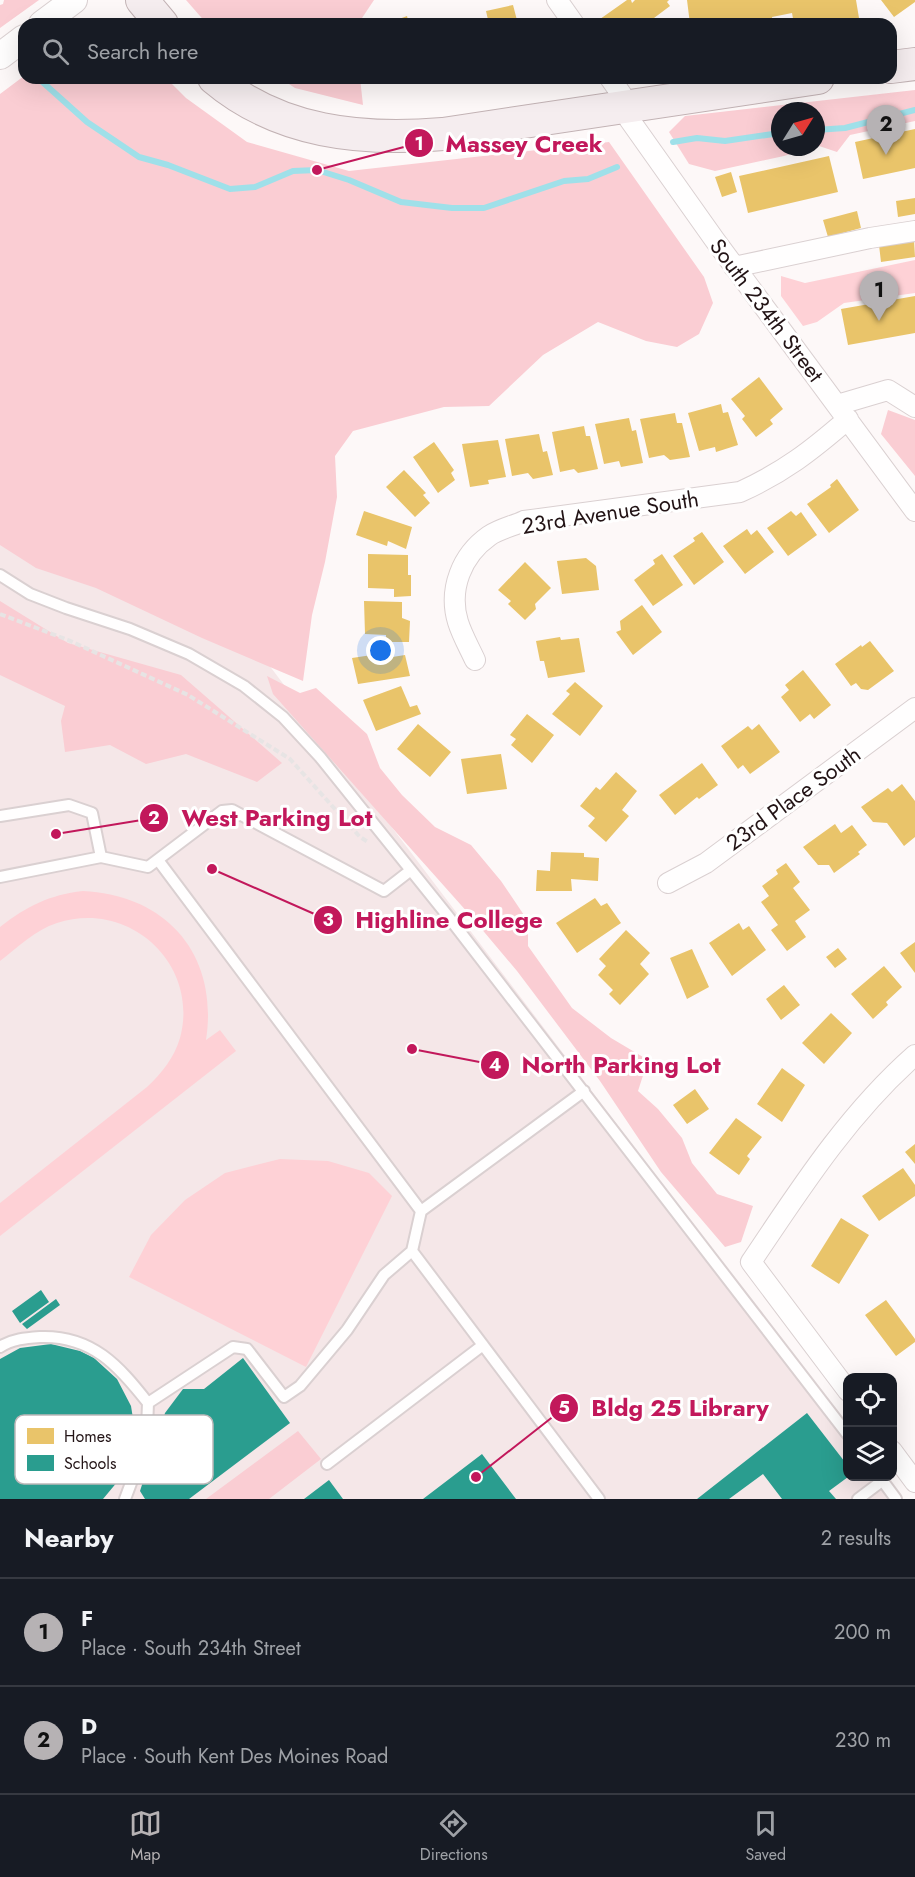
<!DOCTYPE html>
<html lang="en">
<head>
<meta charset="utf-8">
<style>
	:root { --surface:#171b24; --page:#20242c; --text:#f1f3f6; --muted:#9ea1a6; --line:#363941; --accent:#b6b2b4 }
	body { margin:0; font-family:Jost,sans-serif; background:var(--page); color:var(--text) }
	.controls { position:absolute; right:18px; bottom:18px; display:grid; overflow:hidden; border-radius:12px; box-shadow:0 6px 24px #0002 }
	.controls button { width:54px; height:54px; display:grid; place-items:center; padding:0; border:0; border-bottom:2px solid var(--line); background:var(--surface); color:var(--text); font:30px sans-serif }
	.compass { position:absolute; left:771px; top:102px; width:54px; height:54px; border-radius:50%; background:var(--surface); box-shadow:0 6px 24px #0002; rotate:53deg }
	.you { position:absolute; left:381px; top:651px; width:21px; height:21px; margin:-15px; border:4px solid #fff; border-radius:50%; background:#1a73e8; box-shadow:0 0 0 9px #1a73e833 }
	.badge { display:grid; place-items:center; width:39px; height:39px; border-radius:50%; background:var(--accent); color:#111; font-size:20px; font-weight:700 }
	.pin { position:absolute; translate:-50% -50px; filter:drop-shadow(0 2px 3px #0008) }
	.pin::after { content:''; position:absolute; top:32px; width:21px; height:18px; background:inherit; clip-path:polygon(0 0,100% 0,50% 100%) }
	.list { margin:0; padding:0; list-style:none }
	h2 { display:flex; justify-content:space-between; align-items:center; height:78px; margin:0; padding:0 24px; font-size:26px }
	h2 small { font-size:20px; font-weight:400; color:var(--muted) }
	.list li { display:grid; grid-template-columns:39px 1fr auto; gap:18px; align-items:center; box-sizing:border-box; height:108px; padding:0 24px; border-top:2px solid var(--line) }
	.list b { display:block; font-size:22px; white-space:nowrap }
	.list p { margin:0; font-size:20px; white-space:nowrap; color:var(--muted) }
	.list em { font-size:20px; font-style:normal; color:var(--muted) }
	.icon { flex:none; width:33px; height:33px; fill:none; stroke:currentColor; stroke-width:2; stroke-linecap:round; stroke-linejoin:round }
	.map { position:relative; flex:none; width:915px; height:1499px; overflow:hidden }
	.search { position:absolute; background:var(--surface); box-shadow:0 6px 24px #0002; left:18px; right:18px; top:18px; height:66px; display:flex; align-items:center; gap:15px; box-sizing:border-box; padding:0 21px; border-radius:18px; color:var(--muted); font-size:22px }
	.sheet { height:294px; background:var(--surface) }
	nav { display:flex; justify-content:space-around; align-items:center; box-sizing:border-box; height:84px; border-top:2px solid var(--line); background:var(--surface); font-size:16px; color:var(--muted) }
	nav a { display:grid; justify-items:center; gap:3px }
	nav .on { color:var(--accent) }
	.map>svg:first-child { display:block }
	.built { fill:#f5e7e8 }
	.green { fill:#fed1d6 }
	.forest { fill:#facdd3 }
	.homes { fill:#e9c46a }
	.schools { fill:#2a9d8f }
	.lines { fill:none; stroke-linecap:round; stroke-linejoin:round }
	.stream { stroke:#9fe0e9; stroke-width:6 }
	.service-casing { stroke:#dad0d1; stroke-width:14 }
	.minor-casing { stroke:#dad0d1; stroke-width:22 }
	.tertiary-casing { stroke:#dad0d1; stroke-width:28 }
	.primary-casing { stroke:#c2b2b4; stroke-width:34 }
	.path { stroke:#e7e4e4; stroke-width:4; stroke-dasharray:6 3; stroke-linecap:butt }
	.service { stroke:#fffefe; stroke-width:10 }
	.minor { stroke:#fffefe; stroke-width:20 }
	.tertiary { stroke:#fffefe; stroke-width:26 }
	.primary { stroke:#f5edef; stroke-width:32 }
	.labels { text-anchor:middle; stroke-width:6; stroke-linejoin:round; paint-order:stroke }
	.street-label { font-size:22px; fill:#221315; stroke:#fff }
	.key { fill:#fff; stroke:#bdb8b9; stroke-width:1.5 }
	.key-label { font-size:16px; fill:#221315 }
	.leader { fill:none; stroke:#c2185b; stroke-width:2 }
	.callout-dot { fill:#c2185b; stroke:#fff; stroke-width:2 }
	.mark-label { font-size:18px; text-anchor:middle; font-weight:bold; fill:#fff }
	.callout-label { font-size:24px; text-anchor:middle; font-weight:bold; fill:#c2185b; stroke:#fff; stroke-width:6; stroke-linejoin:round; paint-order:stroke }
</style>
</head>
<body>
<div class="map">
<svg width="915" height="1499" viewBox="0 0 915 1499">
	<rect width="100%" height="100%" fill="#fdf8f8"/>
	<path class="built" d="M 0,310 L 847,1428 L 848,1476 L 884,1477 L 901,1499 L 0,1499 Z"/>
	<path class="green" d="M 915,260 L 915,293 L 844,303 L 817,322 L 803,326 L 781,296 L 781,276 L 805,283 Z
		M 83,891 C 168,895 219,956 206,1040 L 220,1030 L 236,1051 L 0,1236 L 0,1203 L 147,1087 C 162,1073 174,1058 180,1038 C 200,964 129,899 57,923 C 35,930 18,947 0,961 L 0,927 C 27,906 49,895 83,891 Z
		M 280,1159 L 328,1161 L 369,1173 L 392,1196 L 306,1367 L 129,1277 L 151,1235 L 185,1200 L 225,1173 Z"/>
	<path class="forest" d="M 4,0 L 39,0 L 0,28 L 0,5 L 3,4 Z
		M 186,0 L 374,0 L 358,24 L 207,24 Z
		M 24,76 L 24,78 L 166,78 L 186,98 L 247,142 L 349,171 L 609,142 L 704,277 L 713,303 L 699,334 L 677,347 L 646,341 L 598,322 L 543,355 L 489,406 L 444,407 L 353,431 L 335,456 L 337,497 L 325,562 L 312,615 L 303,681 L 202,638 L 96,588 L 36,568 L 0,545 L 0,94 Z
		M 280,78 L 360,78 L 363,105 L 295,88 Z
		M 915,90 L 915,121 L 850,135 L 837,152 L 819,146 L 816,146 L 816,111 L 780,111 L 780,147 L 814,147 L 784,156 L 715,171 L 689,164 L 669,132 L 685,116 Z
		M 888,410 L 915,420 L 915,476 L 881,434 Z
		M 0,601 L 68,643 L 181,675 L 282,763 L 257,782 L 186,754 L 146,764 L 110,745 L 65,752 L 61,721 L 65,706 L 0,675 Z
		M 267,676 L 300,693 L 316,688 L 367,734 L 380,768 L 402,795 L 435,827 L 471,845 L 501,881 L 528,921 L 528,946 L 572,1008 L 611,1038 L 648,1060 L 638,1091 L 658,1109 L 682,1138 L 692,1163 L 717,1194 L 753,1206 L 741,1242 L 725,1247 L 661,1172 L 600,1081 L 517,971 L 469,914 L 273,694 Z
		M 298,1431 L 321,1459 L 269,1499 L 206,1499 Z"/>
	<path class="homes" d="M 627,0 L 631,0 L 632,3 L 635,0 L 669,0 L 667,2 L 670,6 L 646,24 L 593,24 Z
		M 687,0 L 856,0 L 859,18 L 821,24 L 794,24 L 792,13 L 772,17 L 773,24 L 690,24 Z
		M 881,0 L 915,0 L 915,2 L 894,17 Z
		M 513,5 L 518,24 L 489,24 L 486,11 Z
		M 407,16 L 409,24 L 386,24 Z
		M 915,129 L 915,168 L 863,179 L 855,142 Z
		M 829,156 L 838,192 L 748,213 L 739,176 Z
		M 731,172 L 737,192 L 722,197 L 715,177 Z
		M 915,198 L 915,214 L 898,217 L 896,201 Z
		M 857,211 L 861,228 L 828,237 L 823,220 Z
		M 914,240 L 915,257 L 881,262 L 879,245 Z
		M 915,296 L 915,333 L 848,345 L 841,309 Z
		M 759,377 L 783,409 L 770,420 L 773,424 L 756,437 L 742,419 L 745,416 L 731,399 Z
		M 721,404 L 723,413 L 728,412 L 738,445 L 716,452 L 715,447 L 699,451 L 688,413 Z
		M 675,413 L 677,423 L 682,423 L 690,457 L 670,460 L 664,455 L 649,458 L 640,419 Z
		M 629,418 L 632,431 L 636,430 L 643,463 L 621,467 L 619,461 L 604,464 L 595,424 Z
		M 584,426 L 586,436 L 590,436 L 598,469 L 578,473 L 574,469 L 560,472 L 552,432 Z
		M 539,434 L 543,452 L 547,451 L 553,475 L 533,479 L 528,473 L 512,476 L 505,439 Z
		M 498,440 L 506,477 L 488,480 L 489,484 L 470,487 L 462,444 Z
		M 434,442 L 454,470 L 451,473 L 455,480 L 438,493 L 413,457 Z
		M 404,470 L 426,493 L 423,495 L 430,503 L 415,517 L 386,487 Z
		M 837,479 L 859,510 L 829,533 L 807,504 L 831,487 L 830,485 Z
		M 364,511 L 412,527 L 406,549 L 388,541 L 387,546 L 356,535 Z
		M 791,511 L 796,516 L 801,512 L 817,535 L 788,556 L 767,528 Z
		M 747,529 L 751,535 L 757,530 L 774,552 L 745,574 L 723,546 Z
		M 702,532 L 724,562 L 694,585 L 673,556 L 695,541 L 693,538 Z
		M 368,554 L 408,555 L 408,575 L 411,575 L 411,596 L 394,597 L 394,589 L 368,588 Z
		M 662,554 L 683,585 L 653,606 L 634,580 L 655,564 L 653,560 Z
		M 586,558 L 596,566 L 599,590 L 562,594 L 557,561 Z
		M 525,562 L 551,588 L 535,604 L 536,609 L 525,620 L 508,604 L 511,601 L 498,590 Z
		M 364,601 L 402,602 L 402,618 L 410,621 L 409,642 L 386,642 L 386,635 L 365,634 Z
		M 642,605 L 662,632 L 633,655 L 616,632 L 621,630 L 620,621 Z
		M 560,637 L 561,640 L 579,638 L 585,672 L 548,678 L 544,661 L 540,661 L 536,641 Z
		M 870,641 L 894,671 L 868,690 L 861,689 L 856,683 L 851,686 L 835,664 L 861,645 L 862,647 Z
		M 385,653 L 386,658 L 405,655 L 410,676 L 358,684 L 352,658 Z
		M 803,670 L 831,705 L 814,719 L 810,714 L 800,722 L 781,697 L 789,690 L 785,685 Z
		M 575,682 L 603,706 L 580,736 L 552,714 L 570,694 L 566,691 Z
		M 401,686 L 410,707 L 417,705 L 421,714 L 376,731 L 363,700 Z
		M 527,714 L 554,735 L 532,763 L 511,745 L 516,739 L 510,735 Z
		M 418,724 L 451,752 L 430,777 L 397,749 Z
		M 759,724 L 780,752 L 750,774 L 743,765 L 738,769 L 721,746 L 748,726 L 752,730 Z
		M 501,754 L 507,789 L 467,794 L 461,759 Z
		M 702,763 L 718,785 L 699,799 L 697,797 L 675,815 L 659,795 Z
		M 616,772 L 637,791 L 622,810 L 629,816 L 606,842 L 588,826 L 595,818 L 580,806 L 596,787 L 600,790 Z
		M 902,784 L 915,801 L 915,837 L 904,846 L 887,823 L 873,822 L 861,807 L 888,788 L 892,792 Z
		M 835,824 L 841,833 L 852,825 L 867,845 L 858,852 L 860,854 L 834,873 L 829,865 L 818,865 L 803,847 Z
		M 551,852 L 584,853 L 584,857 L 599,858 L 598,881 L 571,879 L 572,891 L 536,891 L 537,870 L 550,871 Z
		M 786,863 L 800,882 L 793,888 L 810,910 L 795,921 L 806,937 L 787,951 L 771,930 L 778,925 L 761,902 L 769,896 L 762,886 L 778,874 L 776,870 Z
		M 595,898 L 601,906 L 607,903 L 621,923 L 577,953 L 556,923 Z
		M 739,923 L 743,930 L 749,926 L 766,950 L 732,976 L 709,943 Z
		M 626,930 L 650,953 L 640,964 L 649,974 L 620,1005 L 609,994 L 613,990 L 598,975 L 606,966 L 599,959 Z
		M 915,942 L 915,973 L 900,953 Z
		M 838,948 L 847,959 L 835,968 L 826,957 Z
		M 692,949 L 709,987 L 687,999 L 670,958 Z
		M 884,966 L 902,987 L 886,1002 L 888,1005 L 873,1019 L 851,994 Z
		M 784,985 L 800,1005 L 781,1020 L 766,999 Z
		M 831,1013 L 852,1033 L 824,1064 L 802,1043 Z
		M 782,1068 L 805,1085 L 782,1122 L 757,1104 Z
		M 695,1089 L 709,1109 L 687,1124 L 673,1105 Z
		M 736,1118 L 762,1137 L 747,1156 L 750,1159 L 739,1175 L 709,1153 Z
		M 915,1144 L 915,1164 L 905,1152 Z
		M 903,1168 L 915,1185 L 915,1196 L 879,1221 L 862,1196 Z
		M 841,1218 L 869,1235 L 839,1284 L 811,1266 Z
		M 886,1300 L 915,1339 L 915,1342 L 896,1356 L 865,1315 Z"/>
	<path class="schools" d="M 41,1290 L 49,1302 L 20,1323 L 12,1311 Z
		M 56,1299 L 60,1305 L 27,1329 L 22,1324 Z
		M 51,1344 L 80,1351 L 94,1358 L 117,1379 L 131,1406 L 135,1431 L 130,1461 L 123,1475 L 103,1499 L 0,1499 L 0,1359 L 20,1348 Z
		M 243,1358 L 290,1423 L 189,1499 L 145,1499 L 140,1491 L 165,1413 L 183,1389 L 204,1389 Z
		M 807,1413 L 848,1466 L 848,1477 L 829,1491 L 836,1499 L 782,1499 L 763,1474 L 729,1499 L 697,1499 Z
		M 482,1454 L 516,1499 L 423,1499 Z
		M 329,1480 L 343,1499 L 304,1499 Z"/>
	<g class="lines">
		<path class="stream" d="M 38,78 L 87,122 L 139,157 L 168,165 L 230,189 L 255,187 L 293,171 L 317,170 L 349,180 L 401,202 L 452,208 L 484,208 L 564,181 L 588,179 L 617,167
			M 816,130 L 845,128 L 915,110
			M 673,142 L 697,138 L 725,141 L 780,133"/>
		<g class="service-casing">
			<path id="service" d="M 0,575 L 30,594 L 66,608 L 130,629 L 189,654 L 244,686 L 283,717 L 320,757 L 447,915 L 848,1435
				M 0,816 L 69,805 L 92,813 L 101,857
				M 158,860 L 421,1211
				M 0,877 L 101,857 L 148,867 L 222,811 L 232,810 L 384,891 L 411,870
				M 412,1251 L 599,1499
				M 0,1347 C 12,1339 26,1338 40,1337 C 92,1335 119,1366 148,1403
				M 327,1464 L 483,1345
				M 879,1476 L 896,1499
				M 125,1499 C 137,1468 148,1437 148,1403 L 233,1347 L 247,1349 L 284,1397 L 300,1386 L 347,1330 L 384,1275 L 412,1251 L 421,1211 L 584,1091
				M 858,1499 L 882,1481"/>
		</g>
		<g class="minor-casing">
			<path id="minor" d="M 557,0 L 574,24
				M 610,78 L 624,98 L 629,119 L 714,239 L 915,511
				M 734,267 L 870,238 L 915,231
				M 837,405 L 888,390 L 915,407
				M 475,660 C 469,647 462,635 458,622 C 448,589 462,555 489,536 C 499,529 513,526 524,521 L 740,492 C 784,472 811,451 848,419
				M 668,883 L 706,863 L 915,708
				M 848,1391 L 751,1262 C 800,1189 848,1114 915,1055
				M 892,1451 L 915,1482"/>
		</g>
		<g class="tertiary-casing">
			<path id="tertiary" d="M 42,24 L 74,0
				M 0,56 L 24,38"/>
		</g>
		<g class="primary-casing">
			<path id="primary" d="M 142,0 L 162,24
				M 891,67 L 915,64
				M 214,78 C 279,133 362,141 443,134 L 818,78"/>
		</g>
		<path class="path" d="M 0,614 L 68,640 L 188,695 L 290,759 L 360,837 L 368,842"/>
		<use href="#service" class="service"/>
		<use href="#minor" class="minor"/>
		<use href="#tertiary" class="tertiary"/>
		<use href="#primary" class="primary"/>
	</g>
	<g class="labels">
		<g class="street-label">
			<text transform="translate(767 310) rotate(53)" y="8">South 234th Street</text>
			<text transform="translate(610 512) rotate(-9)" y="8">23rd Avenue South</text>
			<text transform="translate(793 798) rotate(-36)" y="8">23rd Place South</text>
		</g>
	</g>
	<rect x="15" y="1415" width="198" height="69" rx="9" class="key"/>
	<rect x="27" y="1428" width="27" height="16" fill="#e9c46a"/>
	<rect x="27" y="1455" width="27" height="16" fill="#2a9d8f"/>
	<g class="key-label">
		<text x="64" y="1442">Homes</text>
		<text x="64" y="1469">Schools</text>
	</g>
	<path class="leader" d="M317 170L419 143M56 834L154 818M212 869L328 920M412 1049L495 1065M476 1477L564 1408"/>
	<g class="callout-dot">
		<circle cx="317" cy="170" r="6"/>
		<circle cx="56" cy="834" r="6"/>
		<circle cx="212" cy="869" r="6"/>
		<circle cx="412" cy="1049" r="6"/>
		<circle cx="476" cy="1477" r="6"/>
		<circle cx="419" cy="143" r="15"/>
		<circle cx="154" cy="818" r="15"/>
		<circle cx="328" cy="920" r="15"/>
		<circle cx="495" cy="1065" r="15"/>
		<circle cx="564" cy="1408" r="15"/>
	</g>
	<g class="mark-label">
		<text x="419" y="150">1</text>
		<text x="154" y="824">2</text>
		<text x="328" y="926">3</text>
		<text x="495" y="1071">4</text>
		<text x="564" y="1414">5</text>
	</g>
	<g class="callout-label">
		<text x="524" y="152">Massey Creek</text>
		<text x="277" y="826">West Parking Lot</text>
		<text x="449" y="928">Highline College</text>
		<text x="621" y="1073">North Parking Lot</text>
		<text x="680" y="1416">Bldg 25 Library</text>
	</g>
</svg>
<div class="controls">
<button><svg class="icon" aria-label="locate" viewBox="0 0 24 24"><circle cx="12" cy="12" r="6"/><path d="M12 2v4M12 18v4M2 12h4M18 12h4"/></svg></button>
<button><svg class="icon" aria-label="layers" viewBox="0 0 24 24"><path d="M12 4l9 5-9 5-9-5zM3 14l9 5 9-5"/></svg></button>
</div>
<svg class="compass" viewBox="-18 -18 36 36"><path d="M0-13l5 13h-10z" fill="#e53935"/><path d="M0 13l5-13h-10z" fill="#9ea1a6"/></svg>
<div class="you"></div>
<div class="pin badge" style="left:879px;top:321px">1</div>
<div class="pin badge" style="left:886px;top:155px">2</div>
<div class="search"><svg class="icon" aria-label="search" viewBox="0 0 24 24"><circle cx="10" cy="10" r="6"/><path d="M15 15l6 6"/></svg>Search here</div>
</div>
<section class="sheet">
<h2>Nearby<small>2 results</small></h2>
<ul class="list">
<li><span class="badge">1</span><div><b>F</b><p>Place · South 234th Street</p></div><em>200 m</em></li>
<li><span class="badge">2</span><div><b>D</b><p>Place · South Kent Des Moines Road</p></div><em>230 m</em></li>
</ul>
</section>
<nav>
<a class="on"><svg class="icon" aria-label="map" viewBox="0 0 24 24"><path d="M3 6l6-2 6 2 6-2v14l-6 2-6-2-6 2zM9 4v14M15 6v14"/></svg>Map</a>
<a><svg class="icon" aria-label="directions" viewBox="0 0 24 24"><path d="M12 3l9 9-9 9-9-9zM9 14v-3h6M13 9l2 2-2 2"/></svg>Directions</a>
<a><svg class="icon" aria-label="saved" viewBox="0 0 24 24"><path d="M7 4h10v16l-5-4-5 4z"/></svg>Saved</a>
</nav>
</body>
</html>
